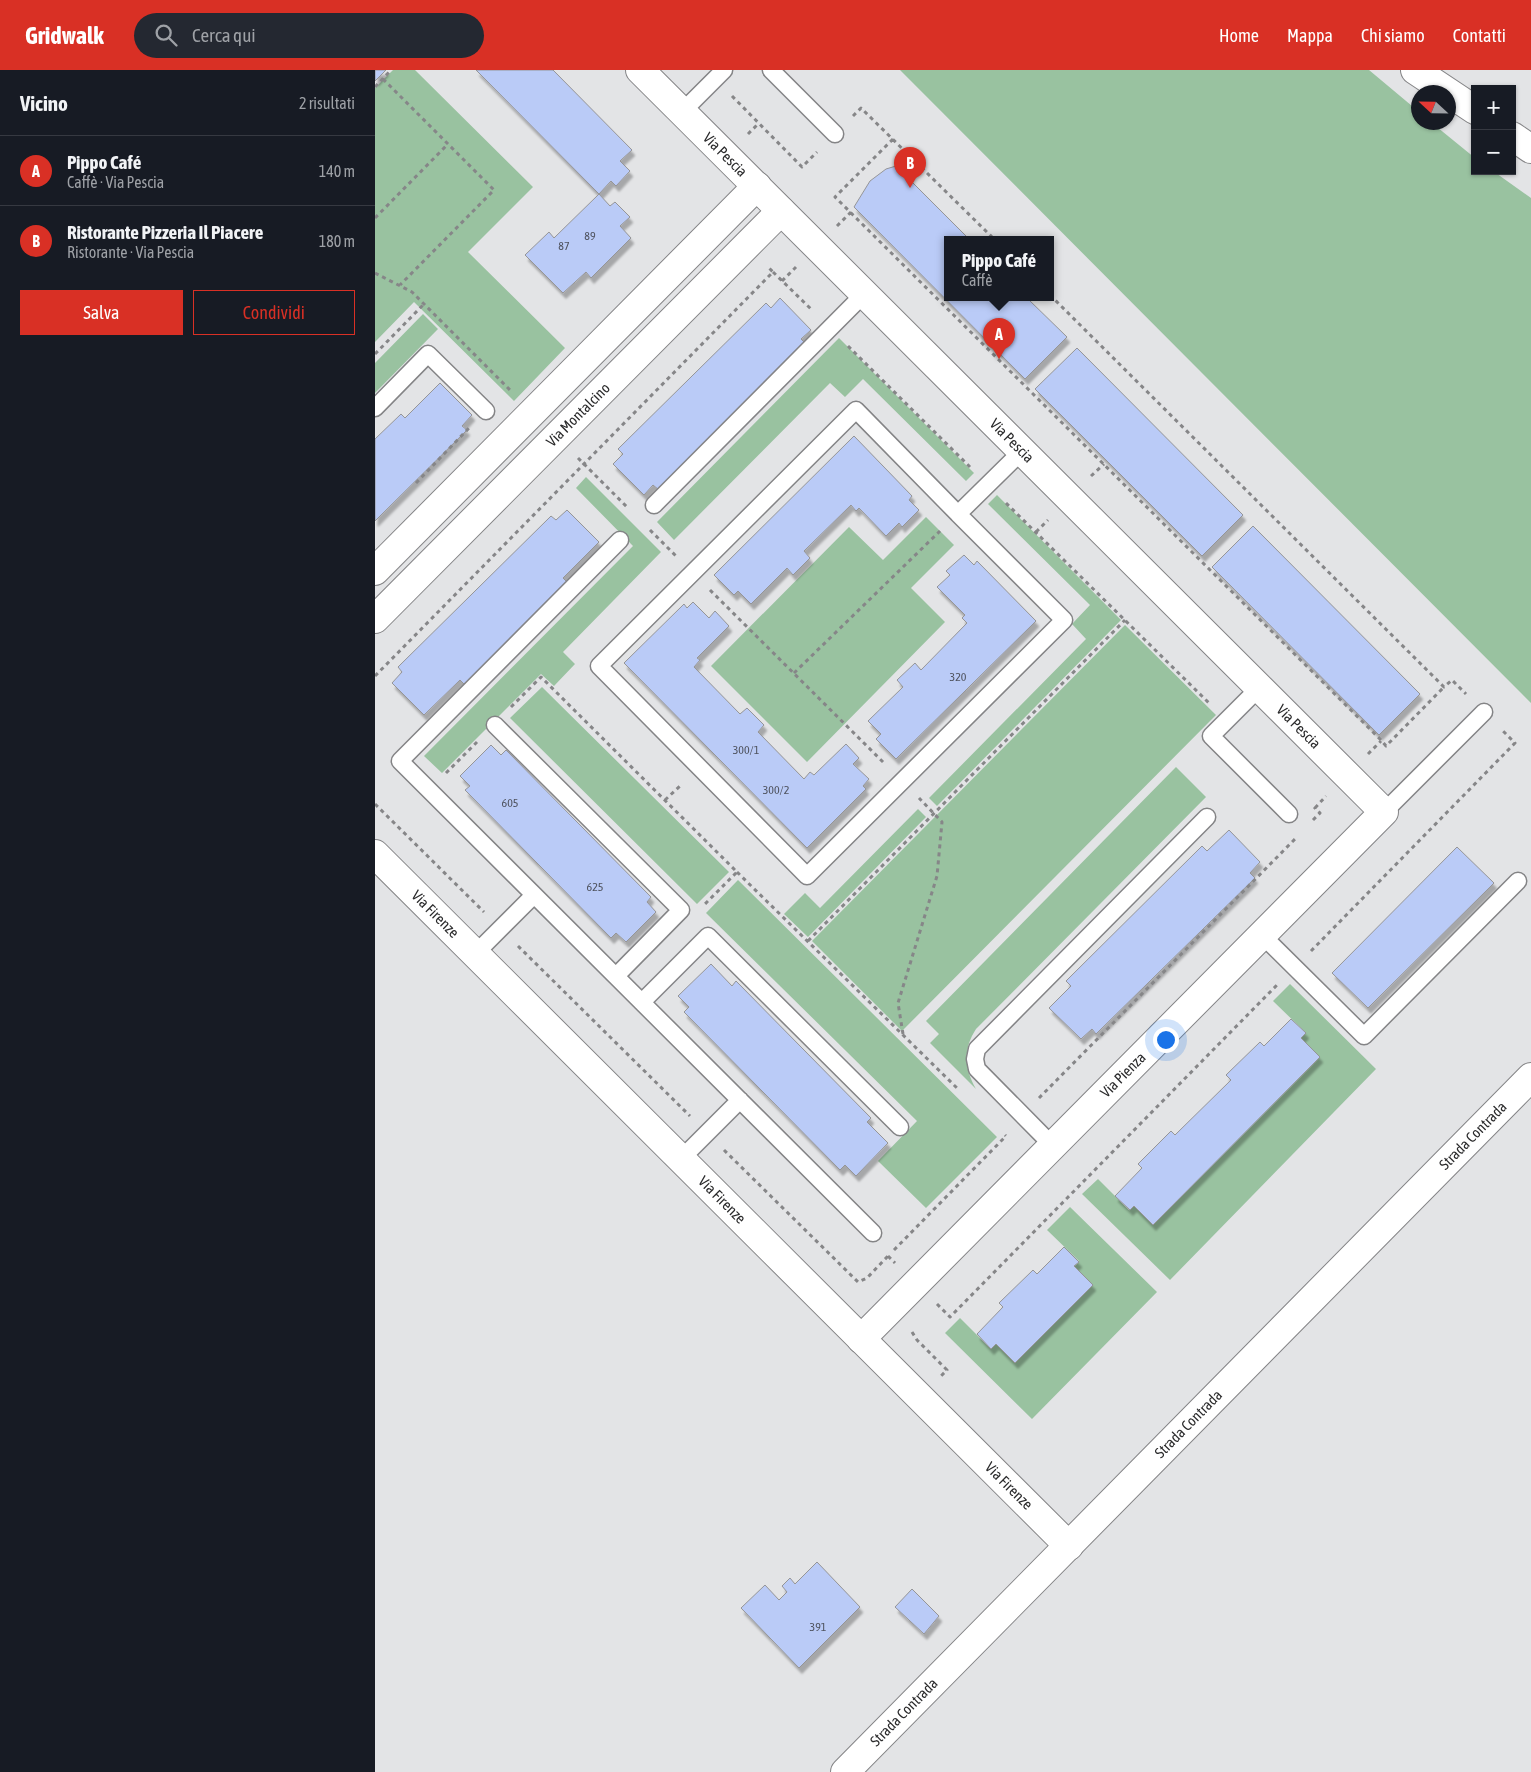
<!DOCTYPE html>
<html lang="it">
<head>
<meta charset="utf-8">
<style>
	:root { --surface:#171b24; --page:#242831; --text:#f1f3f6; --muted:#9ea1a6; --line:#363941; --accent:#d93025 }
	body { margin:0; font-family:"Asap Condensed",sans-serif; background:var(--page); color:var(--text) }
	.controls { position:absolute; right:15px; top:15px; display:grid; overflow:hidden; border-radius:0px; box-shadow:0 1px 4px #0004 }
	.controls button { width:45px; height:45px; display:grid; place-items:center; padding:0; border:0; border-bottom:1px solid var(--line); background:var(--surface); color:var(--text); font:25px sans-serif }
	.compass { position:absolute; left:1036px; top:15px; width:45px; height:45px; border-radius:50%; background:var(--surface); box-shadow:0 1px 4px #0004; rotate:292deg }
	.you { position:absolute; left:790px; top:969px; width:18px; height:18px; margin:-12px; border:4px solid #fff; border-radius:50%; background:#1a73e8; box-shadow:0 0 0 8px #1a73e833 }
	.badge { display:grid; place-items:center; width:32px; height:32px; border-radius:50%; background:var(--accent); color:#fff; font-size:16px; font-weight:700 }
	.pin { position:absolute; translate:-50% -41px; filter:drop-shadow(0 1px 2px #0008) }
	.pin::after { content:''; position:absolute; top:26px; width:18px; height:15px; background:inherit; clip-path:polygon(0 0,100% 0,50% 100%) }
	.popup { position:absolute; left:569px; top:166px; width:110px; height:65px; box-sizing:border-box; display:grid; place-content:center; border-radius:0px; background:var(--surface); filter:drop-shadow(0 1px 4px #0005); font-size:16px; white-space:nowrap; color:var(--muted) }
	.popup b { font-size:19px; color:var(--text) }
	.popup::after { content:''; position:absolute; left:50%; top:100%; margin-left:-10px; border:10px solid transparent; border-top-color:var(--surface) }
	.list { margin:0; padding:0; list-style:none }
	h2 { display:flex; justify-content:space-between; align-items:center; height:65px; margin:0; padding:0 20px; font-size:21px }
	h2 small { font-size:16px; font-weight:400; color:var(--muted) }
	.list li { display:grid; grid-template-columns:32px 1fr auto; gap:15px; align-items:center; box-sizing:border-box; height:70px; padding:0 20px; border-top:1px solid var(--line) }
	.list b { display:block; font-size:19px; white-space:nowrap }
	.list p { margin:0; font-size:16px; white-space:nowrap; color:var(--muted) }
	.list em { font-size:16px; font-style:normal; color:var(--muted) }
	.actions { display:flex; gap:10px; padding:15px 20px }
	.actions a { flex:1; padding:11px 0; border:1px solid var(--accent); border-radius:0px; text-align:center; font-size:18px; color:var(--accent) }
	.actions .main { background:var(--accent); color:#fff }
	.icon { flex:none; width:28px; height:28px; fill:none; stroke:currentColor; stroke-width:2; stroke-linecap:round; stroke-linejoin:round }
	.map { position:relative; flex:none; width:1156px; height:1702px; overflow:hidden }
	header { display:flex; align-items:center; gap:30px; box-sizing:border-box; height:70px; padding:0 25px; background:var(--accent); color:#fff }
	header strong { font-size:24px }
	nav { display:flex; gap:28px; margin-inline-start:auto; font-size:18px }
	.search { width:350px; height:45px; background:var(--page); display:flex; align-items:center; gap:12px; box-sizing:border-box; padding:0 18px; border-radius:28px; color:var(--muted); font-size:19px }
	main { display:flex }
	aside { flex:1; background:var(--surface) }
	.map>svg:first-child { display:block }
	.green { fill:#99c2a0 }
	.building { fill:#bacbf7; stroke:#959597; filter:url(#shadow) }
	.lines { fill:none; stroke-linecap:round; stroke-linejoin:round }
	.lane-casing { stroke:#848486; stroke-width:19 }
	.street-casing { stroke:#848486; stroke-width:30 }
	.secondary-casing { stroke:#848486; stroke-width:30 }
	.primary-casing { stroke:#848486; stroke-width:30 }
	.path { stroke:#868688; stroke-width:3; stroke-dasharray:4 4; stroke-linecap:butt }
	.lane { stroke:#fff; stroke-width:16 }
	.street { stroke:#fff; stroke-width:28 }
	.secondary { stroke:#fff; stroke-width:28 }
	.primary { stroke:#fff; stroke-width:28 }
	.labels { text-anchor:middle; stroke-width:4; stroke-linejoin:round; paint-order:stroke }
	.number-label { font-size:12px; fill:#4f535f }
	.street-label { font-size:15px; fill:#2b2b2c; stroke:#fff }
</style>
</head>
<body>
<header>
<strong>Gridwalk</strong>
<div class="search"><svg class="icon" aria-label="search" viewBox="0 0 24 24"><circle cx="10" cy="10" r="6"/><path d="M15 15l6 6"/></svg>Cerca qui</div>
<nav><a>Home</a><a>Mappa</a><a>Chi siamo</a><a>Contatti</a></nav>
</header>
<main>
<aside>
<h2>Vicino<small>2 risultati</small></h2>
<ul class="list">
<li><span class="badge">A</span><div><b>Pippo Café</b><p>Caffè · Via Pescia</p></div><em>140 m</em></li>
<li><span class="badge">B</span><div><b>Ristorante Pizzeria Il Piacere</b><p>Ristorante · Via Pescia</p></div><em>180 m</em></li>
</ul>
<div class="actions"><a class="main">Salva</a><a>Condividi</a></div>
</aside>
<div class="map">
<svg width="1156" height="1702" viewBox="0 0 1156 1702">
	<defs>
		<filter id="shadow"><feDropShadow dx="3" dy="5.5" stdDeviation="1" flood-color="#0004"/></filter>
	</defs>
	<rect width="100%" height="100%" fill="#e3e4e6"/>
	<path class="green" d="M 18,0 L 40,0 L 158,117 L 93,182 L 190,278 L 139,331 L 39,232 L 0,272 L 0,18 Z
		M 525,0 L 994,0 L 1043,41 L 1044,52 L 1057,53 L 1100,88 L 1100,101 L 1118,101 L 1156,128 L 1156,633 Z
		M 48,244 L 63,259 L 0,323 L 0,293 Z
		M 464,268 L 599,403 L 591,411 L 488,309 L 470,327 L 455,313 L 299,470 L 282,452 Z
		M 211,407 L 286,482 L 188,582 L 200,594 L 179,616 L 166,604 L 67,703 L 49,686 L 258,476 L 201,418 Z
		M 622,425 L 746,550 L 562,736 L 554,728 L 711,569 L 697,554 L 715,535 L 613,434 Z
		M 551,447 L 579,475 L 536,518 L 570,552 L 432,692 L 336,596 L 474,457 L 508,490 Z
		M 750,555 L 841,645 L 527,961 L 437,871 Z
		M 167,617 L 354,802 L 322,834 L 135,648 Z
		M 801,697 L 831,727 L 601,959 C 588,979 589,998 601,1019 L 555,973 L 564,964 L 551,951 Z
		M 543,739 L 551,747 L 433,867 L 409,844 L 430,823 L 445,838 Z
		M 363,810 L 622,1067 L 551,1138 L 503,1091 L 542,1051 L 331,843 Z
		M 915,914 L 1001,999 L 795,1210 L 707,1124 L 723,1109 L 754,1140 L 759,1136 L 778,1154 L 945,987 L 926,968 L 931,963 L 898,931 Z
		M 695,1137 L 782,1222 L 657,1349 L 570,1263 L 585,1248 L 616,1279 L 621,1274 L 640,1293 L 718,1215 L 699,1196 L 704,1191 L 672,1160 Z"/>
	<path class="building" d="M 0,0 L 11,0 L 0,11 Z
		M 101,0 L 178,0 L 257,80 L 245,91 L 255,101 L 241,116 L 236,111 L 224,124 Z
		M 521,96 L 595,170 L 573,170 L 573,228 L 652,228 L 692,267 L 650,309 L 479,137 L 495,111 L 511,99 Z
		M 224,124 L 235,136 L 240,132 L 255,147 L 245,156 L 256,168 L 216,208 L 211,202 L 188,223 L 150,185 L 174,162 L 179,168 Z
		M 405,228 L 436,260 L 426,269 L 431,274 L 284,420 L 278,415 L 269,425 L 238,394 L 248,384 L 243,379 L 391,233 L 396,238 Z
		M 702,278 L 868,445 L 827,486 L 660,319 Z
		M 65,313 L 97,345 L 87,356 L 92,360 L 0,451 L 0,369 L 26,344 L 30,348 Z
		M 479,366 L 537,426 L 534,430 L 544,440 L 527,457 L 524,453 L 511,466 L 484,438 L 481,441 L 476,435 L 429,481 L 435,488 L 418,505 L 412,498 L 376,534 L 363,521 L 359,525 L 339,505 Z
		M 192,440 L 224,472 L 188,508 L 192,512 L 89,614 L 85,610 L 49,645 L 17,613 L 27,602 L 23,597 L 176,446 L 181,450 Z
		M 878,456 L 1045,624 L 1004,665 L 837,497 Z
		M 589,485 L 599,495 L 602,491 L 661,551 L 521,689 L 501,669 L 506,664 L 493,651 L 528,617 L 522,610 L 540,593 L 546,600 L 592,553 L 587,548 L 590,545 L 562,517 L 575,505 L 571,501 Z
		M 318,532 L 334,548 L 340,541 L 354,556 L 322,588 L 325,590 L 319,597 L 365,644 L 372,638 L 389,655 L 383,662 L 429,709 L 435,702 L 439,705 L 471,674 L 484,688 L 478,694 L 494,709 L 488,716 L 491,719 L 432,778 L 249,593 L 309,534 L 312,538 Z
		M 116,675 L 126,685 L 131,680 L 276,827 L 272,832 L 281,842 L 251,872 L 241,863 L 236,868 L 90,720 L 95,716 L 85,706 Z
		M 854,760 L 885,792 L 875,803 L 880,808 L 721,964 L 717,959 L 706,969 L 674,938 L 696,916 L 691,911 L 827,776 L 832,781 Z
		M 1082,777 L 1119,813 L 993,938 L 957,903 Z
		M 336,894 L 357,916 L 361,911 L 496,1048 L 492,1052 L 513,1073 L 481,1106 L 470,1095 L 465,1100 L 309,942 L 314,937 L 303,926 Z
		M 916,949 L 931,963 L 926,968 L 945,987 L 778,1155 L 759,1136 L 755,1140 L 740,1126 L 767,1098 L 763,1094 L 796,1061 L 800,1065 L 856,1010 L 851,1005 L 885,972 L 889,976 Z
		M 689,1177 L 704,1192 L 699,1196 L 718,1215 L 640,1293 L 621,1274 L 616,1279 L 602,1264 L 628,1237 L 624,1233 L 658,1200 L 662,1204 Z
		M 442,1492 L 485,1537 L 424,1598 L 366,1538 L 390,1515 L 404,1530 L 412,1522 L 407,1516 L 415,1508 L 420,1514 Z
		M 537,1519 L 564,1546 L 549,1564 L 520,1537 Z"/>
	<g class="lines">
		<g class="lane-casing">
			<path id="lane" d="M 396,0 L 460,64
				M 307,42 L 349,0
				M 0,338 L 53,284 L 111,341
				M 279,435 L 489,224
				M 583,444 L 481,340 L 224,596 L 432,806 L 689,550 L 583,444 L 647,381
				M 245,470 L 25,691 L 498,1163
				M 885,617 L 836,666 L 914,744
				M 120,655 L 306,840 L 241,906
				M 1009,742 L 1109,642
				M 887,865 L 989,966 L 1143,811
				M 100,884 L 159,825
				M 267,932 L 333,866 L 525,1057
				M 678,1076 L 602,999 L 600,989 L 602,979 L 832,747
				M 306,1089 L 365,1030"/>
		</g>
		<g class="street-casing">
			<g id="street">
				<path id="s1" d="M 265,0 L 1009,742 L 486,1269"/>
				<path d="M 0,501 L 382,116"/>
				<path id="s2" d="M 0,549 L 406,141"/>
				<path id="s3" d="M 0,784 L 694,1476"/>
			</g>
		</g>
		<g class="secondary-casing">
			<g id="secondary">
				<path id="s4" d="M 470,1702 L 1156,1007"/>
			</g>
		</g>
		<g class="primary-casing">
			<path id="primary" d="M 1040,0 L 1100,40
				M 1137,66 L 1156,79"/>
		</g>
		<path class="path" d="M 8,9 L 119,120 L 25,215
			M 0,17 L 16,0
			M 357,26 L 427,97 L 442,82
			M 478,46 L 486,38 L 620,170
			M 373,64 L 384,53
			M 518,69 L 460,127 L 1006,670 L 1011,676 L 1069,617
			M 0,148 L 73,74
			M 462,156 L 476,142
			M 398,202 L 437,240
			M 0,203 L 37,222 L 136,321
			M 407,211 L 421,197
			M 675,225 L 1069,617 L 1077,610 L 1091,624
			M 473,276 L 595,397
			M 0,284 L 49,234
			M 203,388 L 253,438
			M 716,406 L 729,394
			M 41,413 L 94,358
			M 631,433 L 835,634
			M 275,460 L 301,486
			M 661,462 L 673,450
			M 335,520 L 510,694
			M 419,603 L 565,461
			M 0,606 L 398,202 L 393,197
			M 136,637 L 166,607 L 362,802 L 330,834
			M 993,684 L 1006,671
			M 71,703 L 102,672
			M 290,730 L 306,715
			M 0,734 L 109,842
			M 940,738 L 951,726
			M 938,750 L 945,743 L 939,737
			M 362,802 L 584,1020
			M 433,871 L 750,550
			M 143,876 L 315,1046
			M 936,881 L 1140,673 L 1126,659
			M 528,964 L 523,933 L 562,806 L 567,752 L 544,728
			M 664,1028 L 920,769
			M 349,1080 L 483,1212 L 492,1208 L 513,1186
			M 519,1180 L 631,1066 L 630,1065
			M 513,1186 L 520,1193
			M 562,1234 L 575,1247 L 902,915
			M 537,1262 L 542,1270 L 572,1300 L 565,1307"/>
		<use href="#lane" class="lane"/>
		<use href="#street" class="street"/>
		<use href="#secondary" class="secondary"/>
		<use href="#primary" class="primary"/>
	</g>
	<g class="labels">
		<g class="number-label">
			<text x="215" y="170">89</text>
			<text x="189" y="180">87</text>
			<text x="583" y="611">320</text>
			<text x="371" y="684">300/1</text>
			<text x="401" y="724">300/2</text>
			<text x="135" y="737">605</text>
			<text x="220" y="821">625</text>
			<text x="443" y="1561">391</text>
		</g>
		<g class="street-label">
			<text dy="5" stroke="none"><textPath href="#s1" startOffset="120">Via Pescia</textPath></text>
			<text dy="5" stroke="none"><textPath href="#s2" startOffset="288">Via Montalcino</textPath></text>
			<text dy="5" stroke="none"><textPath href="#s1" startOffset="525">Via Pescia</textPath></text>
			<text dy="5" stroke="none"><textPath href="#s1" startOffset="930">Via Pescia</textPath></text>
			<text dy="5" stroke="none"><textPath href="#s3" startOffset="85">Via Firenze</textPath></text>
			<text transform="translate(748 1005) rotate(-45)" y="5">Via Pienza</text>
			<text dy="5" stroke="none"><textPath href="#s4" startOffset="894">Strada Contrada</textPath></text>
			<text dy="5" stroke="none"><textPath href="#s3" startOffset="490">Via Firenze</textPath></text>
			<text dy="5" stroke="none"><textPath href="#s4" startOffset="489">Strada Contrada</textPath></text>
			<text dy="5" stroke="none"><textPath href="#s3" startOffset="895">Via Firenze</textPath></text>
			<text dy="5" stroke="none"><textPath href="#s4" startOffset="84">Strada Contrada</textPath></text>
		</g>
	</g>
</svg>
<div class="controls">
<button>+</button>
<button>−</button>
</div>
<svg class="compass" viewBox="-18 -18 36 36"><path d="M0-13l5 13h-10z" fill="#e53935"/><path d="M0 13l5-13h-10z" fill="#9ea1a6"/></svg>
<div class="you"></div>
<div class="pin badge" style="left:624px;top:289px">A</div>
<div class="popup"><b>Pippo Café</b>Caffè</div>
<div class="pin badge" style="left:535px;top:118px">B</div>
</div>
</main>
</body>
</html>
